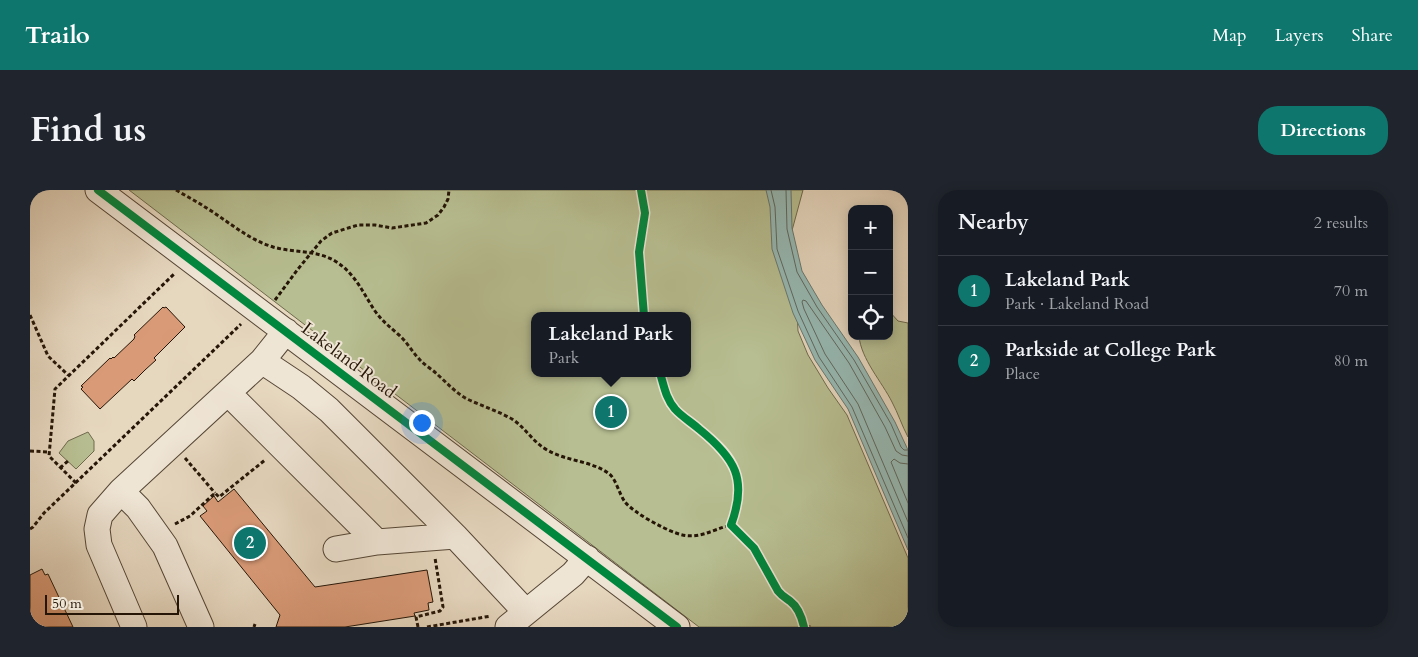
<!DOCTYPE html>
<html lang="en">
<head>
<meta charset="utf-8">
<style>
	:root { --surface:#171b24; --page:#20242c; --text:#f1f3f6; --muted:#9ea1a6; --line:#363941; --accent:#0f766e }
	body { margin:0; font-family:Cardo,serif; background:var(--page); color:var(--text) }
	.controls { position:absolute; right:15px; top:15px; display:grid; overflow:hidden; border-radius:10px; box-shadow:0 2px 12px #0003 }
	.controls button { width:45px; height:45px; display:grid; place-items:center; padding:0; border:0; border-bottom:1px solid var(--line); background:var(--surface); color:var(--text); font:25px sans-serif }
	.scale { position:absolute; left:15px; bottom:12px; width:134px; box-sizing:border-box; padding-left:5px; border:2px solid #251507; border-top:0; font-size:14px; line-height:18px; white-space:nowrap; color:#251507; -webkit-text-stroke:4px #efe5d5; paint-order:stroke }
	.you { position:absolute; left:391px; top:232px; width:18px; height:18px; margin:-12px; border:4px solid #fff; border-radius:50%; background:#1a73e8; box-shadow:0 0 0 8px #1a73e833 }
	.badge { display:grid; place-items:center; width:32px; height:32px; border-radius:50%; background:var(--accent); color:#fff; font-size:16px; font-weight:700 }
	.pin { position:absolute; translate:-50% -50%; border:2px solid #fff; box-shadow:0 1px 5px #0006 }
	.popup { position:absolute; left:501px; top:122px; width:160px; height:65px; box-sizing:border-box; display:grid; place-content:center; border-radius:10px; background:var(--surface); filter:drop-shadow(0 1px 4px #0005); font-size:16px; white-space:nowrap; color:var(--muted) }
	.popup b { font-size:19px; color:var(--text) }
	.popup::after { content:''; position:absolute; left:50%; top:100%; margin-left:-10px; border:10px solid transparent; border-top-color:var(--surface) }
	.list { margin:0; padding:0; list-style:none }
	h2 { display:flex; justify-content:space-between; align-items:center; height:65px; margin:0; padding:0 20px; font-size:21px }
	h2 small { font-size:16px; font-weight:400; color:var(--muted) }
	.list li { display:grid; grid-template-columns:32px 1fr auto; gap:15px; align-items:center; box-sizing:border-box; height:70px; padding:0 20px; border-top:1px solid var(--line) }
	.list b { display:block; font-size:19px; white-space:nowrap }
	.list p { margin:0; font-size:16px; white-space:nowrap; color:var(--muted) }
	.list em { font-size:16px; font-style:normal; color:var(--muted) }
	.icon { flex:none; width:28px; height:28px; fill:none; stroke:currentColor; stroke-width:2; stroke-linecap:round; stroke-linejoin:round }
	.map { position:relative; flex:none; width:878px; height:437px; overflow:hidden; border-radius:20px }
	header { display:flex; align-items:center; gap:30px; box-sizing:border-box; height:70px; padding:0 25px; background:var(--accent); color:#fff }
	header strong { font-size:24px }
	nav { display:flex; gap:28px; margin-inline-start:auto; font-size:18px }
	.intro { display:flex; align-items:center; justify-content:space-between; box-sizing:border-box; height:120px; padding:0 30px }
	h1 { margin:0; font-size:35px }
	.button { padding:12px 22px; border-radius:20px; background:var(--accent); color:#fff; font-size:18px; font-weight:700 }
	main { display:flex; gap:30px; padding:0 30px }
	aside { flex:1; background:var(--surface); border-radius:20px; box-shadow:0 2px 12px #0003 }
	.map>svg:first-child { display:block }
	.green { fill:#b7be91; stroke:#6e6a4c; fill-rule:evenodd }
	.water { fill:#96b9b4; stroke:#69776f }
	.lines { fill:none; stroke-linecap:round; stroke-linejoin:round }
	.shore { stroke:#5e675e; stroke-width:1 }
	.building { fill:#d99a77; stroke:#251507 }
	.minor-casing { stroke:#554635; stroke-width:27 }
	.path { stroke:#251507; stroke-width:3; stroke-dasharray:4 2.5; stroke-linecap:butt }
	.minor { stroke:#efe5d5; stroke-width:25 }
	.cycleway-casing { stroke:#efe5d5; stroke-width:11 }
	.cycleway { stroke:#00873e; stroke-width:8 }
	.labels { text-anchor:middle; stroke-width:4; stroke-linejoin:round; paint-order:stroke }
	.street-label { font-size:18px; fill:#251507; stroke:#efe5d5 }
</style>
</head>
<body>
<header>
<strong>Trailo</strong>
<nav><a>Map</a><a>Layers</a><a>Share</a></nav>
</header>
<div class="intro"><h1>Find us</h1><a class="button">Directions</a></div>
<main>
<div class="map">
<svg width="878" height="437" viewBox="0 0 878 437">
	<rect width="100%" height="100%" fill="#e6d7bf"/>
	<filter id="stains"><feTurbulence type="fractalNoise" baseFrequency=".004" numOctaves="4"/><feColorMatrix values="0 0 0 0 .2 0 0 0 0 .09 0 0 0 0 .02 0 0 0 .5 -.17"/></filter>
	<radialGradient id="worn" r=".72"><stop offset=".6" stop-color="#630" stop-opacity="0"/><stop offset="1" stop-color="#630" stop-opacity=".3"/></radialGradient>
	<path class="green" d="M 99,0 L 773,0 L 757,59 L 767,122 L 768,141 L 778,165 L 798,198 L 817,225 L 878,368 L 878,437 L 669,437 ZM 505,126 L 657,126 L 657,183 L 505,183 Z
		M 859,121 L 868,131 L 878,133 L 878,247 C 872,236 868,223 862,212 C 852,192 831,169 829,146 L 859,146 Z
		M 58,242 L 64,251 L 64,261 L 46,279 L 29,263 L 38,251 Z"/>
	<path class="water" d="M 736,0 L 761,0 L 762,38 L 772,81 L 792,115 L 828,167 L 865,232 L 878,260 L 878,360 L 818,219 L 785,170 L 763,123 L 742,59 L 740,17 Z"/>
	<g class="lines">
		<path class="shore" d="M 741,0 L 745,17 L 747,59 L 768,121 L 789,167 L 822,217 L 878,348
			M 756,0 L 757,39 L 767,82 L 787,117 L 824,170 L 861,234 L 871,257 L 874,260 L 878,260
			M 878,266 L 872,265 L 866,261 L 855,237 L 819,173 L 776,111 L 773,110 L 772,112 L 774,119 L 795,164 L 828,214 L 878,332
			M 878,274 L 870,273 L 864,269 L 861,272 L 878,313"/>
	</g>
	<path class="building" d="M 133,117 L 134,118 L 136,117 L 155,137 L 124,168 L 126,170 L 115,180 L 104,191 L 102,189 L 70,219 L 51,199 L 53,197 L 51,196 L 80,168 L 81,169 L 83,167 L 84,168 L 104,149 L 105,146 L 104,145 Z
		M 204,299 L 285,397 L 397,380 L 403,412 L 398,413 L 399,420 L 384,423 L 385,426 L 315,437 L 246,437 L 250,425 L 170,326 L 177,321 L 173,316 L 184,306 L 188,312 Z
		M 12,379 L 15,385 L 18,384 L 43,437 L 0,437 L 0,385 Z"/>
	<g class="lines">
		<g class="minor-casing">
			<path id="minor" d="M 68,0 L 647,437
				M 232,171 L 271,197 L 299,220 L 425,346 L 496,422
				M 198,203 L 347,352
				M 91,301 L 108,318 L 135,356 L 171,437
				M 306,359 L 347,352 L 425,346
				M 104,437 L 69,355 L 67,339 L 70,325 L 91,301 L 232,171 L 256,141
				M 478,437 L 543,384 L 557,368"/>
		</g>
		<path class="path" d="M 146,0 C 156,6 166,11 175,17 C 198,31 217,49 243,57 C 264,63 287,60 305,71 C 325,83 333,103 345,121 C 352,131 360,137 369,145 C 377,152 383,163 391,171 C 396,176 403,180 408,185 C 418,194 426,203 437,209 C 452,216 468,221 482,229 C 496,238 503,253 519,261 C 537,271 561,271 578,283 C 586,288 589,304 595,312 C 604,323 632,338 646,343 C 667,351 681,340 701,335
			M 245,110 L 268,79 L 291,51 L 302,43 L 328,35 L 345,35 L 362,38 L 396,33 L 408,25 L 414,17 L 418,9 L 419,0
			M 0,125 L 18,166 L 38,185
			M 0,261 L 19,262
			M 155,268 L 185,303
			M 30,278 L 38,271
			M 46,293 L 19,266 L 25,199 L 144,84
			M 145,334 L 160,326 L 185,303 L 189,307 L 235,270
			M 0,339 L 3,337 L 14,323 L 211,134
			M 773,433 L 780,437
			M 224,437 L 225,434
			M 388,437 L 386,427 L 410,421 L 413,417 L 405,368
			M 397,437 L 461,426"/>
		<use href="#minor" class="minor"/>
		<g class="cycleway-casing">
			<path id="cycleway" d="M 68,0 L 647,437
				M 611,0 L 615,23 L 609,62 L 614,126
				M 630,183 C 634,196 636,209 645,219 C 651,226 661,232 669,239 C 705,268 718,289 701,335 L 724,358 L 748,401 C 752,406 756,408 760,411 C 768,417 772,428 774,437"/>
		</g>
		<use href="#cycleway" class="cycleway"/>
	</g>
	<g class="labels">
		<g class="street-label">
			<text transform="translate(319 170) rotate(37)" y="6">Lakeland Road</text>
		</g>
	</g>
	<rect width="100%" height="100%" filter="url(#stains)"/>
	<rect width="100%" height="100%" fill="url(#worn)"/>
</svg>
<div class="controls">
<button>+</button>
<button>−</button>
<button><svg class="icon" aria-label="locate" viewBox="0 0 24 24"><circle cx="12" cy="12" r="6"/><path d="M12 2v4M12 18v4M2 12h4M18 12h4"/></svg></button>
</div>
<div class="scale">50 m</div>
<div class="you"></div>
<div class="pin badge" style="left:581px;top:222px">1</div>
<div class="popup"><b>Lakeland Park</b>Park</div>
<div class="pin badge" style="left:220px;top:353px">2</div>
</div>
<aside>
<h2>Nearby<small>2 results</small></h2>
<ul class="list">
<li><span class="badge">1</span><div><b>Lakeland Park</b><p>Park · Lakeland Road</p></div><em>70 m</em></li>
<li><span class="badge">2</span><div><b>Parkside at College Park</b><p>Place</p></div><em>80 m</em></li>
</ul>
</aside>
</main>
</body>
</html>
